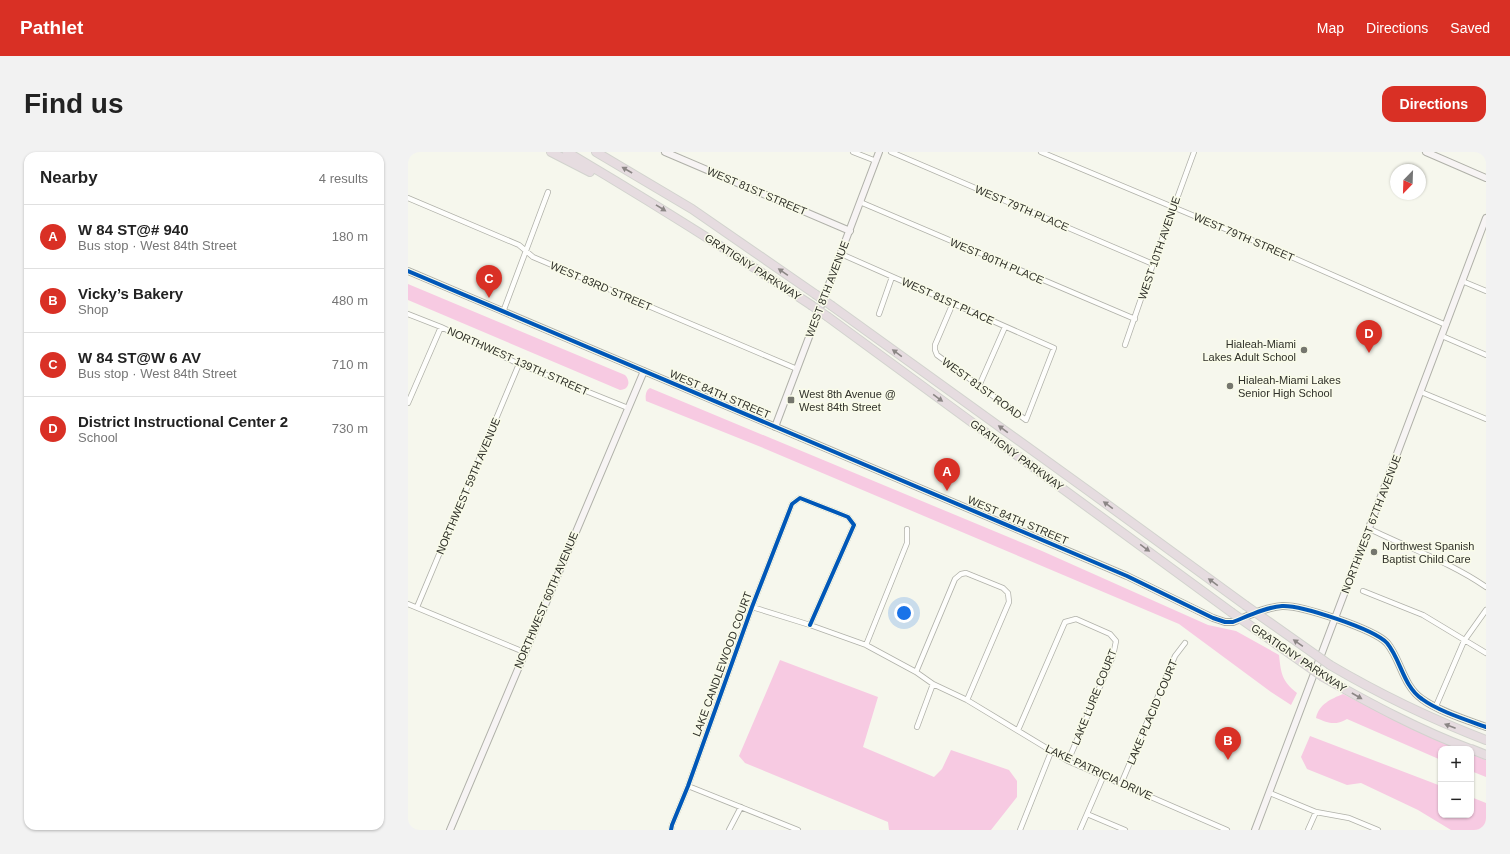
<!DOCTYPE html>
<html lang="en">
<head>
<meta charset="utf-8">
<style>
	:root { --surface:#fff; --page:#f2f2f2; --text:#222; --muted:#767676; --line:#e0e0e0; --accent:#d93025 }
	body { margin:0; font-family:Arial,sans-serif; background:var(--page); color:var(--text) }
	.controls { position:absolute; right:12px; bottom:12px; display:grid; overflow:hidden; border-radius:8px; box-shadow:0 1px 3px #0004 }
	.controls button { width:36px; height:36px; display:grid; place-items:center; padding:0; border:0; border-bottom:1px solid var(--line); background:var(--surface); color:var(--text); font:20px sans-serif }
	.compass { position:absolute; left:982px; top:12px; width:36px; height:36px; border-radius:50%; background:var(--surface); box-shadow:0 1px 3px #0004; rotate:203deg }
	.you { position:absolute; left:496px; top:461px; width:14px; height:14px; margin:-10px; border:3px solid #fff; border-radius:50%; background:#1a73e8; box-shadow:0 0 0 6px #1a73e833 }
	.badge { display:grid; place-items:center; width:26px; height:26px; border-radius:50%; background:var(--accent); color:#fff; font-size:13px; font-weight:700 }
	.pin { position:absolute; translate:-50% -33px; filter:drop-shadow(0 1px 2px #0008) }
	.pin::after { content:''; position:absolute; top:21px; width:14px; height:12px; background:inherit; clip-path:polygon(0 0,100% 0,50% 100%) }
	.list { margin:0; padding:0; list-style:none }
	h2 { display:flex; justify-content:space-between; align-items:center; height:52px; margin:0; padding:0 16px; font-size:17px }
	h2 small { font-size:13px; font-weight:400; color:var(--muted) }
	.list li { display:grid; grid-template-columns:26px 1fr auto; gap:12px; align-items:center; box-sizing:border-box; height:64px; padding:0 16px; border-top:1px solid var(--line) }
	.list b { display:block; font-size:15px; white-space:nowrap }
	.list p { margin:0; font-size:13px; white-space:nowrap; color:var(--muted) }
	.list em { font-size:13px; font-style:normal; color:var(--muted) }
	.map { position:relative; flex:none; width:1078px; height:678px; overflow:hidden; border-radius:12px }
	header { display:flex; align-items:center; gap:24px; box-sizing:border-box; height:56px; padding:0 20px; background:var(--accent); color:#fff }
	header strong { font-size:19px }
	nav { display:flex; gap:22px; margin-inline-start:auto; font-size:14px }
	.intro { display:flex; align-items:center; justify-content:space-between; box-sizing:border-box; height:96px; padding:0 24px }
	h1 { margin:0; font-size:28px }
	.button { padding:10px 18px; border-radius:12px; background:var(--accent); color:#fff; font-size:14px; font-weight:700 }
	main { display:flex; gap:24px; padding:0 24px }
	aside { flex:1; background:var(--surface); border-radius:12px; box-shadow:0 1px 3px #0004 }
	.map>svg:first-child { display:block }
	.water { fill:#f7cae2 }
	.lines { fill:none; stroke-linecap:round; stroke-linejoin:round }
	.street-casing { stroke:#b0b1a9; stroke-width:6 }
	.secondary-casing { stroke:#b0b1a9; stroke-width:8 }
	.highway-casing { stroke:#d2d3ce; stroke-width:10 }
	.street { stroke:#fefefc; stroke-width:4.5 }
	.secondary { stroke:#f7f4f4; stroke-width:6 }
	.highway { stroke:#e6dce0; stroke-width:8 }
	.highway-bridge-casing { stroke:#d2d3ce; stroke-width:10; stroke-linecap:butt }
	.highway-bridge { stroke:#e6dce0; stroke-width:8 }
	.cycleway-casing { stroke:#f9fbe9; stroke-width:6 }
	.cycleway { stroke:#0057b8; stroke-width:4 }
	.oneway { fill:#8b8685 }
	.poi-dot { fill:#75766e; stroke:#f9fbe9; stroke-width:1.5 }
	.labels { text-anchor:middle; stroke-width:3; stroke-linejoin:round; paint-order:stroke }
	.street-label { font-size:11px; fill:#30312a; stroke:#f9fbe9 }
	.poi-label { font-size:11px; fill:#30312a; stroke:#f9fbe9; text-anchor:start }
</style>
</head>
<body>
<header>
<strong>Pathlet</strong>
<nav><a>Map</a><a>Directions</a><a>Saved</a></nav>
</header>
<div class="intro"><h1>Find us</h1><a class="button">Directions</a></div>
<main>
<aside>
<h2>Nearby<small>4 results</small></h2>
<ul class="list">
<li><span class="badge">A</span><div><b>W 84 ST@# 940</b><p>Bus stop · West 84th Street</p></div><em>180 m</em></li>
<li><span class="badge">B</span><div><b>Vicky’s Bakery</b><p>Shop</p></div><em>480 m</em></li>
<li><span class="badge">C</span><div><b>W 84 ST@W 6 AV</b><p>Bus stop · West 84th Street</p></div><em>710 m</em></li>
<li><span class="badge">D</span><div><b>District Instructional Center 2</b><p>School</p></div><em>730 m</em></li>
</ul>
</aside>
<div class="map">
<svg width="1078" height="678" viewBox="0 0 1078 678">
	<rect width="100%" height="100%" fill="#f6f7ed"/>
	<path class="water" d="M 0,132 L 217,223 C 223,229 221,238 212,238 L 0,148 Z
		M 242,236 L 634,399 L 800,473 L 828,479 L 871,503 C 873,522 874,529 889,541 L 883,553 L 863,540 L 771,472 L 353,295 L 238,249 C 237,244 238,238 242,236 Z
		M 372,508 L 470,545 L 455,595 L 526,625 L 534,617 L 543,598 L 601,618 L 609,629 L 609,645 L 583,678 L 481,678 L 480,670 L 337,611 L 331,604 Z
		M 935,542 L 1009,579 L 1050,597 L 1033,597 L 1033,608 L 939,567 C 926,574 921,571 908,566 C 911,552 923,547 935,542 Z
		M 902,584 L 1033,634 L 1033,663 L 1063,663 L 1063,645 L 1078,651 L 1078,678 L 1043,678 L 1010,658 L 953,631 L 939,633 L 899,617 L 893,605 Z
		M 1063,602 L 1078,608 L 1078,625 L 1063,619 Z"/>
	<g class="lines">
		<g class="street-casing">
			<path id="street" d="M 445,0 L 468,9
				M 483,0 L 745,112
				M 633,0 L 863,96 L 1038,173
				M 0,46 L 111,93 L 125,105 L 389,217
				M 452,50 L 727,167
				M 433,102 L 646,196 L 618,268 L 529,203 L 527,198 L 527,193 L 545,151
				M 1054,129 L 1078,139
				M 95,160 L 140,40
				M 0,162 L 33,175 L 111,212 L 220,256
				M 471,162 L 484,125
				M 1034,184 L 1078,203
				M 717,193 L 745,112 L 786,0
				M 571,234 L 597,175
				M 1013,240 L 1078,267
				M 0,251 L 33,175
				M 962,377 C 1000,396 1042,410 1078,435
				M 955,439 L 1015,463 L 1078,501
				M 0,452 L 116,500
				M 9,455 L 111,212
				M 344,455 L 402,473 L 458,493 L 508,520 L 525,532 L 559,548 L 660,609 L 819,678
				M 458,493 L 499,391 L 499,377
				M 508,520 L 547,427 L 553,422 L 558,421 L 595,436 L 600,441 L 601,450 L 559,548
				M 1028,554 L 1056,489 L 1078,458
				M 509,575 L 525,532
				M 610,578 L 657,470 L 668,467 L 702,482 L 708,489 L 705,504 L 660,609
				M 713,632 L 767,504 L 777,491
				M 280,634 L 390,678
				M 862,641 L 908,660 L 941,666 L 970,678
				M 679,662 L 717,678
				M 263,678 L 264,673 L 280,634 L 344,455 L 384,352 L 392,346 L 440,365 L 446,373 L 402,473
				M 321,678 L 333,655
				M 612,678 L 643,600
				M 672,678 L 695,625
				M 900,678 L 908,660"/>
		</g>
		<g class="secondary-casing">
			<path id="secondary" d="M 257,0 L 442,79
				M 1018,0 L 1078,26
				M 0,119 L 719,424 L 805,466 L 817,470 L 825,470 C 840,464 858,455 874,454 C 893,453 966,477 979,491 C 993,508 995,534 1014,547 C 1030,559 1059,568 1078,575
				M 367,275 L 471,0
				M 42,678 L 236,219
				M 847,678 L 1078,66"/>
		</g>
		<g class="highway-casing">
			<path id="highway" d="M 143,0 L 182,20
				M 159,0 C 242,49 323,100 403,153
				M 188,0 L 284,57 L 407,142
				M 424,154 L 682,340 L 837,453
				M 420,165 L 823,460
				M 922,513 C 973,543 1023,567 1078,588
				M 915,525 C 963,552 1011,578 1062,597
				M 1063,597 L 1078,603"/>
		</g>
		<use href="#street" class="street"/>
		<use href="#secondary" class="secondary"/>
		<use href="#highway" class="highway"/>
		<g class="highway-bridge-casing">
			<path id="highway-bridge" d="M 407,142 L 424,154
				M 403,153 L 420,165
				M 837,453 L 922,513
				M 823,460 L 915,525"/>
		</g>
		<use href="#highway-bridge" class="highway-bridge"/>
		<g class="cycleway-casing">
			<path id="cycleway" d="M 0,119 L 719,424 L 805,466 L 817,470 L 825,470 C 840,464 858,455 874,454 C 893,453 966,477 979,491 C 993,508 995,534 1014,547 C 1030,559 1059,568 1078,575
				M 263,678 L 264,673 L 280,634 L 344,455 L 384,352 L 392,346 L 440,365 L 446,373 L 402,473"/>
		</g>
		<use href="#cycleway" class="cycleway"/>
	</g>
	<defs><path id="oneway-solid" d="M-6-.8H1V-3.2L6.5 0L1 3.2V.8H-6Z"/></defs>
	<g class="oneway">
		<use href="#oneway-solid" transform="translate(219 18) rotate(-150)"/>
		<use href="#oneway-solid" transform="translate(253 56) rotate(32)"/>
		<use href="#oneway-solid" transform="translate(375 120) rotate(-145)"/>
		<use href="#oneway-solid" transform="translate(489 201) rotate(-144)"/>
		<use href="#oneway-solid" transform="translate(530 246) rotate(36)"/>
		<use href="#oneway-solid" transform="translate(595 277) rotate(-144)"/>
		<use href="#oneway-solid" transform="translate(700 353) rotate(-144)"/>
		<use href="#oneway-solid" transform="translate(737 396) rotate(36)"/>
		<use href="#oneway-solid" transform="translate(805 430) rotate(-144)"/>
		<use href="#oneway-solid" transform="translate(890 491) rotate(-145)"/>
		<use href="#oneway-solid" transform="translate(949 544) rotate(30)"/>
		<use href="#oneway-solid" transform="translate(1042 574) rotate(-159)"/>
	</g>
	<g class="poi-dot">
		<circle cx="896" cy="198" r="4"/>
		<circle cx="822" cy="234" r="4"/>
		<rect x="379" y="244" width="8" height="8" rx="2"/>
		<circle cx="966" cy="400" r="4"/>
	</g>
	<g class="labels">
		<g class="street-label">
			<text transform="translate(349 39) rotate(23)" y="4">WEST 81ST STREET</text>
			<text transform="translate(614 56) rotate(23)" y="4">WEST 79TH PLACE</text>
			<text transform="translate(836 85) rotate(23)" y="4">WEST 79TH STREET</text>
			<text transform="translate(751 96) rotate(-71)" y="4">WEST 10TH AVENUE</text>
			<text transform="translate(589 109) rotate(23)" y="4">WEST 80TH PLACE</text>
			<text transform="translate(345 115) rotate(33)" y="4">GRATIGNY PARKWAY</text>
			<text transform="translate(193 134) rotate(23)" y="4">WEST 83RD STREET</text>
			<text transform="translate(419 137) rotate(-69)" y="4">WEST 8TH AVENUE</text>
			<text transform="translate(540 149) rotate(24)" y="4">WEST 81ST PLACE</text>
			<text transform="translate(110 209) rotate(24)" y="4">NORTHWEST 139TH STREET</text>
			<text transform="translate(574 236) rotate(36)" y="4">WEST 81ST ROAD</text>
			<text transform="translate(312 242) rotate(23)" y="4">WEST 84TH STREET</text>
			<text transform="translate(609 303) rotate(36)" y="4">GRATIGNY PARKWAY</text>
			<text transform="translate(60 334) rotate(-67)" y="4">NORTHWEST 59TH AVENUE</text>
			<text transform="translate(610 368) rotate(23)" y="4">WEST 84TH STREET</text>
			<text transform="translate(963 372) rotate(-69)" y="4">NORTHWEST 67TH AVENUE</text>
			<text transform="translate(138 448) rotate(-67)" y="4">NORTHWEST 60TH AVENUE</text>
			<text transform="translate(891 506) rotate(34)" y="4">GRATIGNY PARKWAY</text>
			<text transform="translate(314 512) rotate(-70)" y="4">LAKE CANDLEWOOD COURT</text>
			<text transform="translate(686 545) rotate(-68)" y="4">LAKE LURE COURT</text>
			<text transform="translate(744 560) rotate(-67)" y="4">LAKE PLACID COURT</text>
			<text transform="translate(691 620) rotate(25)" y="4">LAKE PATRICIA DRIVE</text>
		</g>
		<g class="poi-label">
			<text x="888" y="196" text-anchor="end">Hialeah-Miami<tspan x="888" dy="13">Lakes Adult School</tspan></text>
			<text x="830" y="232">Hialeah-Miami Lakes<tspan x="830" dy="13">Senior High School</tspan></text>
			<text x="391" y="246">West 8th Avenue @<tspan x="391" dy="13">West 84th Street</tspan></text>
			<text x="974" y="398">Northwest Spanish<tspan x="974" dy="13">Baptist Child Care</tspan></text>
		</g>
	</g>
</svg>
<div class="controls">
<button>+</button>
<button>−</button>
</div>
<svg class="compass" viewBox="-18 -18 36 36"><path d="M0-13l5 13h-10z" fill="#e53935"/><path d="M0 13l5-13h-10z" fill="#767676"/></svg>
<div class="you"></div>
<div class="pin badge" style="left:539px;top:339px">A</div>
<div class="pin badge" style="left:820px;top:608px">B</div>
<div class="pin badge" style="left:81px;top:146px">C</div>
<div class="pin badge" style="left:961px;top:201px">D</div>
</div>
</main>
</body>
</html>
